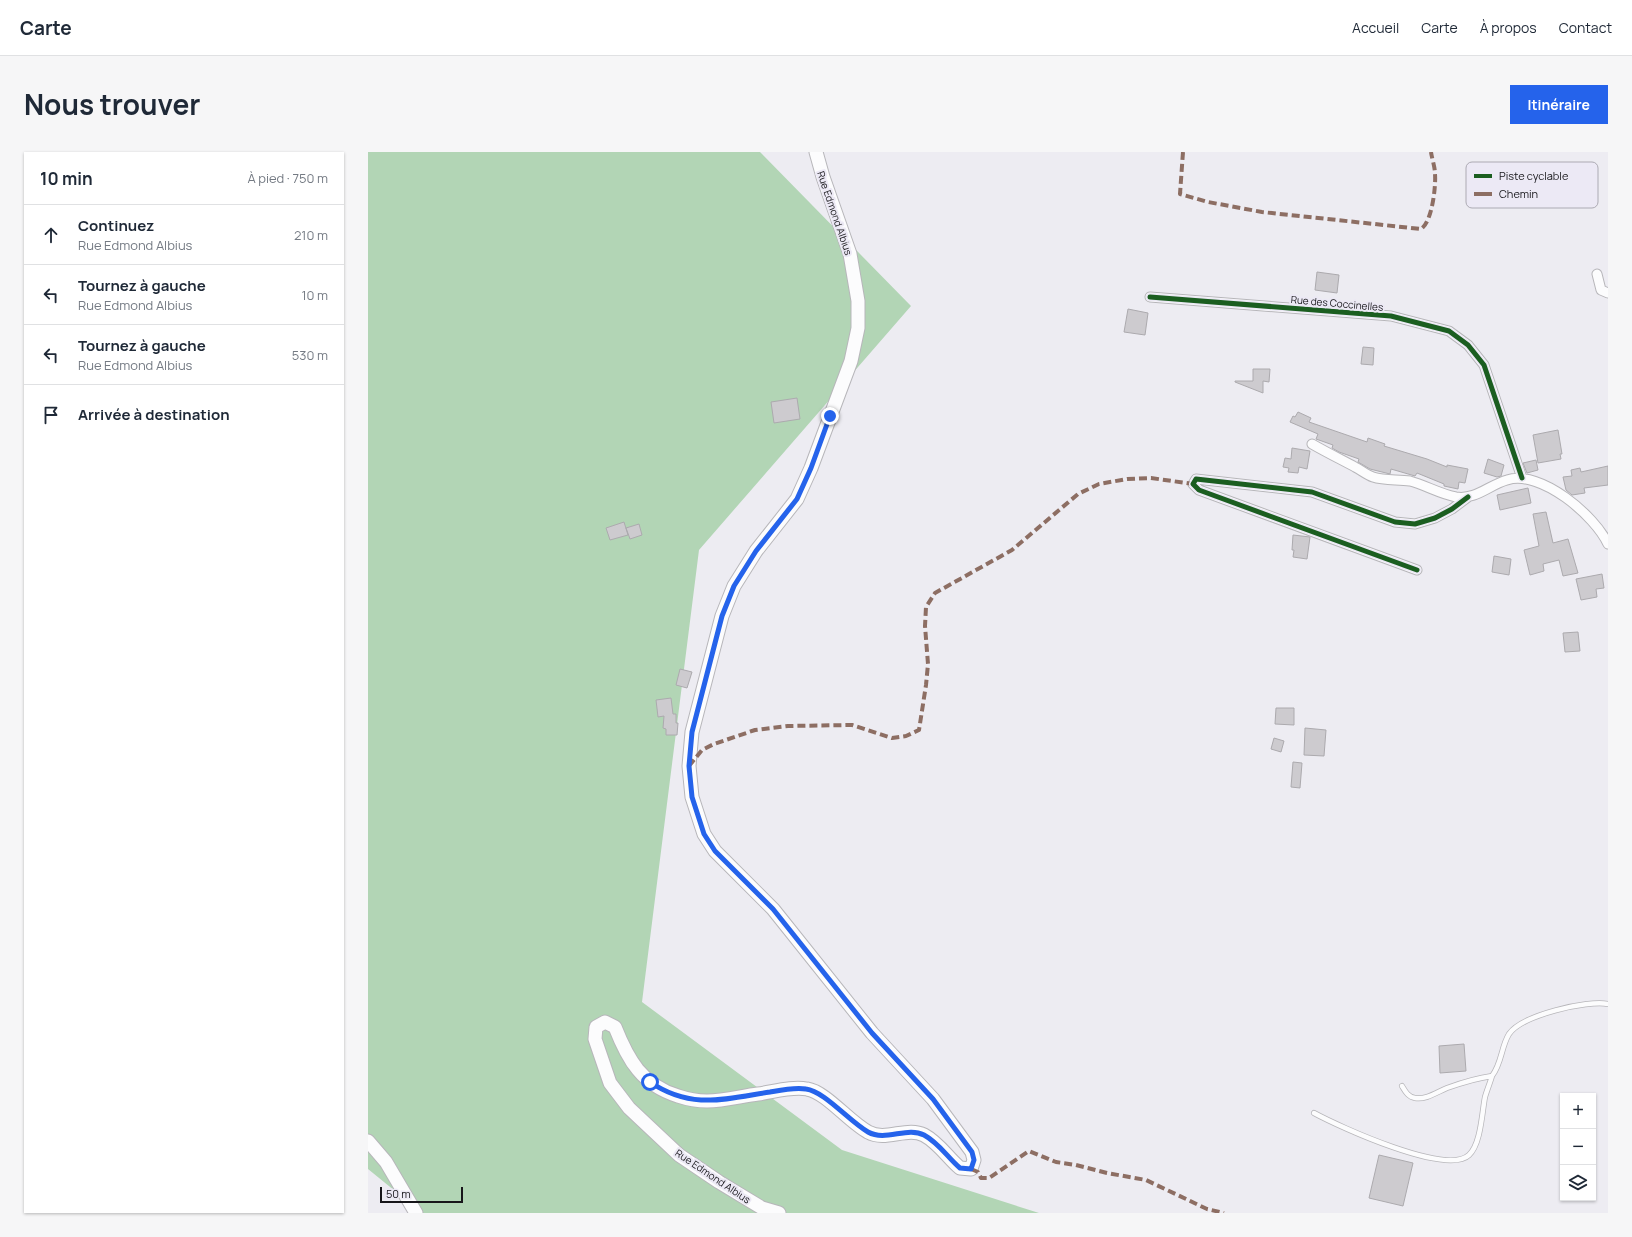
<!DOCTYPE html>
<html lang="fr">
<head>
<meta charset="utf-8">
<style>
	:root { --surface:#fff; --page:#f6f6f7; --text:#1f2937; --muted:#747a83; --line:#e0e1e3; --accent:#2563eb }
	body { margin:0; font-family:Manrope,sans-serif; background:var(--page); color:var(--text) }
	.controls { position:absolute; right:12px; bottom:12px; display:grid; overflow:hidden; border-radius:0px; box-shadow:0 1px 3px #0004 }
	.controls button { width:36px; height:36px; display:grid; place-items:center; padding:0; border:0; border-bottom:1px solid var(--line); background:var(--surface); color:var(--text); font:20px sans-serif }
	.scale { position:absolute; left:12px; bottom:10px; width:83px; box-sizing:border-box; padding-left:4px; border:2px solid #17161a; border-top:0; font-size:11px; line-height:14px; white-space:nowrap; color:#17161a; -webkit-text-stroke:3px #ece9f5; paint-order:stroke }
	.stop { position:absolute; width:12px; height:12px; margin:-9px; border:3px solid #2563eb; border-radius:50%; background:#fff }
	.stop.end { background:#2563eb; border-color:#fff; box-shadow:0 1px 4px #0008 }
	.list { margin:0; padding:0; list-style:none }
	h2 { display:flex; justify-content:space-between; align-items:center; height:52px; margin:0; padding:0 16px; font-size:17px }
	h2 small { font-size:13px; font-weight:400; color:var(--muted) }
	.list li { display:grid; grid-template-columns:26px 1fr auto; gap:12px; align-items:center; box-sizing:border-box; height:60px; padding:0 16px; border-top:1px solid var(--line) }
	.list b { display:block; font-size:15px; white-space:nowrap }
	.list p { margin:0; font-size:13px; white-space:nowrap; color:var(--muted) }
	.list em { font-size:13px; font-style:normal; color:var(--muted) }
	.icon { flex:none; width:22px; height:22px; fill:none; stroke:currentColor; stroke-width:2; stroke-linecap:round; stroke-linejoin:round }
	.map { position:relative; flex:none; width:1240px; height:1061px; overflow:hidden; border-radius:0px }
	header { display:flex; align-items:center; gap:24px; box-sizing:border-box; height:56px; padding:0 20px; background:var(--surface); border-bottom:1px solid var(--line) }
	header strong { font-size:19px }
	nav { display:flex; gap:22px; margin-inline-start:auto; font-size:14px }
	.intro { display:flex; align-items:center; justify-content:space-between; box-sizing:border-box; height:96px; padding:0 24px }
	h1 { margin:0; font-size:28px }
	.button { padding:10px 18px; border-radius:0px; background:var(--accent); color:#fff; font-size:14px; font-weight:700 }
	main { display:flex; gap:24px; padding:0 24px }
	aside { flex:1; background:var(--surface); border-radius:0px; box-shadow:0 1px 3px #0004 }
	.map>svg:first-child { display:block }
	.forest { fill:#b2d5b5 }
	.building { fill:#cdcbcf; stroke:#acaaae }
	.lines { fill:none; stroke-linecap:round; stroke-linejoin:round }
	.service-casing { stroke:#b7b6ba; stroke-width:6 }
	.minor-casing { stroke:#b7b6ba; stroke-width:11 }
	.secondary-casing { stroke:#b7b6ba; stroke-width:15 }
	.service { stroke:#fcfcfd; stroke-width:4.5 }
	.minor { stroke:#fcfcfd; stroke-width:9 }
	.secondary { stroke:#fcfcfd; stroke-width:13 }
	.quiet { stroke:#8d6e63; stroke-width:4; stroke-dasharray:8 4; stroke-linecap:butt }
	.cycleway-casing { stroke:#ece9f5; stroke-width:8 }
	.cycleway { stroke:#1b5e20; stroke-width:5 }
	.route { stroke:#2563eb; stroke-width:5 }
	.labels { text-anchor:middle; stroke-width:4; stroke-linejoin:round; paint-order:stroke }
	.street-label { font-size:10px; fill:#17161a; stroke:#ece9f5 }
	.key { fill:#ece9f5; stroke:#acaab3; stroke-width:1 }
	.key-label { font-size:11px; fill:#17161a }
</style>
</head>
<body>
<header>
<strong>Carte</strong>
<nav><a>Accueil</a><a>Carte</a><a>À propos</a><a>Contact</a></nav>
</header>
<div class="intro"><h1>Nous trouver</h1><a class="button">Itinéraire</a></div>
<main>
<aside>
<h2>10 min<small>À pied · 750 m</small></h2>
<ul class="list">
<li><svg class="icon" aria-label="ahead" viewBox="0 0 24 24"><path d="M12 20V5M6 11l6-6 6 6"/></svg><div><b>Continuez</b><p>Rue Edmond Albius</p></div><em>210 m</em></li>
<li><svg class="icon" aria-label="left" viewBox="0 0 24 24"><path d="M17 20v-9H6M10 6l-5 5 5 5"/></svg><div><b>Tournez à gauche</b><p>Rue Edmond Albius</p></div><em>10 m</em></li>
<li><svg class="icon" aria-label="left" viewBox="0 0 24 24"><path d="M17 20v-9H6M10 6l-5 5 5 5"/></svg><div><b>Tournez à gauche</b><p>Rue Edmond Albius</p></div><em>530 m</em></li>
<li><svg class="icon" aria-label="arrive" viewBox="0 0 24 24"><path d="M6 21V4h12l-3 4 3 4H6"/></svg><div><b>Arrivée à destination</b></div></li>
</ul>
</aside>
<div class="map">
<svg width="1240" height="1061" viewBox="0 0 1240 1061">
	<rect width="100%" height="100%" fill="#edecf2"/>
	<path class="forest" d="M 0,0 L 392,0 L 543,154 L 331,398 L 274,850 L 474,998 L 671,1061 L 54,1061 L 0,1017 Z"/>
	<path class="building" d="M 949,120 L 971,123 L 969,141 L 947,138 Z
		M 760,157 L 780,161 L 777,183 L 756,180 Z
		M 995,195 L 1006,196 L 1005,213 L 993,212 Z
		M 885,217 L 902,217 L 901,230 L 895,229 L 895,241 L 867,230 L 867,229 L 885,229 Z
		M 429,246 L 432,267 L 406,271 L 403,250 Z
		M 930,260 L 943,266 L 941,270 L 999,290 L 1000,286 L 1017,292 L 1016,294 L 1059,307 L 1079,315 L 1079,313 L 1100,317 L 1097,331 L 1091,330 L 1090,337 L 1076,334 L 1076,332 L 1049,321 L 1047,324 L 1023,317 L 1022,322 L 1002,317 L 990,310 L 991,307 L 971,300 L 964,296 L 965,293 L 948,287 L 950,282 L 922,270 L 925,264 L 927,265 Z
		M 1190,278 L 1194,302 L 1192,302 L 1193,307 L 1170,311 L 1165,283 Z
		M 924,296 L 942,299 L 939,317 L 931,315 L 930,321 L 920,320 L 921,316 L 915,315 L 917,306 L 923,307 Z
		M 1120,307 L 1136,313 L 1133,324 L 1129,325 L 1116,321 Z
		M 1168,308 L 1170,318 L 1159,321 L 1155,311 Z
		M 1240,314 L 1240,333 L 1216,336 L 1217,341 L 1204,343 L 1198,338 L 1195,325 L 1204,324 L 1203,318 L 1212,316 L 1213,320 Z
		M 1160,336 L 1163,351 L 1132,358 L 1129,343 Z
		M 1178,360 L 1185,391 L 1200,387 L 1210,421 L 1195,424 L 1191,408 L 1175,412 L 1176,419 L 1162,423 L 1156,398 L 1171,394 L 1165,362 Z
		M 256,370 L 260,383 L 242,388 L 238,376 Z
		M 271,372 L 274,383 L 262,387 L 258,376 Z
		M 925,383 L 942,385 L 939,407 L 925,405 L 926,398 L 924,398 Z
		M 1126,404 L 1143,407 L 1141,423 L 1124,420 Z
		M 1234,422 L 1236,436 L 1228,437 L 1229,445 L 1213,448 L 1208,427 Z
		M 1210,480 L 1212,499 L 1197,500 L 1195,481 Z
		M 312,517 L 324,520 L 319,536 L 308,533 Z
		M 303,546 L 305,562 L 308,562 L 308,571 L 310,571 L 309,583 L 298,583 L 298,577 L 295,576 L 296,564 L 290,565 L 288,548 Z
		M 908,556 L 926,556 L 926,573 L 907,572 Z
		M 937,576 L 958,578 L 956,604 L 936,603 Z
		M 906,586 L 916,589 L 913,600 L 903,597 Z
		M 925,610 L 934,611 L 932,636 L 923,635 Z
		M 1096,892 L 1098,919 L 1072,921 L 1071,894 Z
		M 1011,1003 L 1045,1011 L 1035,1054 L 1001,1046 Z"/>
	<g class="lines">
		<g class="service-casing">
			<path id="service" d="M 1034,934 C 1037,939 1040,945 1047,946 C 1058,948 1069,940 1079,936 C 1093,931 1109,926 1124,924 C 1134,911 1133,895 1141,882 C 1154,863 1219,848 1240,852
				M 946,961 C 972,975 1079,1024 1101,1003 C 1113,992 1114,960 1117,945 C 1119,938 1122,931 1124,924"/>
		</g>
		<g class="minor-casing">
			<path id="minor" d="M 1229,122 L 1233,138 L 1240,141
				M 782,145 L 1023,164 L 1081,179 L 1100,193 L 1116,213 L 1154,326
				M 944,292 C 958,300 972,307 987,315 C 993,318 999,323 1005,325 C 1017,329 1030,327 1042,329 C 1057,333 1072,342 1088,345 C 1108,348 1121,333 1139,328 C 1173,317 1227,364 1240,392
				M 1049,418 L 831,338 L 825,332 L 828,327 L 944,340 L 1027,370 L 1047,372 L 1067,366 L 1084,357 L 1100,345"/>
		</g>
		<g class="secondary-casing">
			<path id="secondary" d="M 0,989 L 18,1010 L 48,1061
				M 411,1061 L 394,1056 L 351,1030 L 311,1003 L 261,956 L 242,931 L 227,887 L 228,875 L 237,870 L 247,875 C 260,908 274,933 310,944 C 319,947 329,949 339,949 C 356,949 374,944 390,942 C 405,940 424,934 439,937 C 458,940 481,970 500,980 C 518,990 539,974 556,983 C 571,991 580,1006 592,1016 L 603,1017 L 606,1008 L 604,1000 L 565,947 L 504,881 L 405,757 L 347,699 L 336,682 L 324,645 L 321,614 L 324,580 L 354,464 L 366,434 L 388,399 L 429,347 L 443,316 L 483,209 L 490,176 L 490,149 L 482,102 L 455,25 L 448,0"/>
		</g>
		<use href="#service" class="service"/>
		<use href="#minor" class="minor"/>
		<use href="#secondary" class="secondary"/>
		<path class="quiet" d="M 815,0 L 812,42 L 840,50 L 894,60 L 1053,77 C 1064,70 1068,35 1067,22 C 1067,15 1064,7 1063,0
			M 321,614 L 334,598 L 346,592 L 387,578 L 420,574 L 484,573 L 524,586 L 538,584 L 551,578 L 558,533 L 560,512 L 557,474 L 558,455 L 567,441 L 644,398 L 710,342 L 731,332 L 759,327 L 783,326 L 825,332
			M 603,1017 L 610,1020 L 613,1026 L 621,1026 L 661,999 L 688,1010 L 708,1013 L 739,1021 L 778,1028 L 839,1057 L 856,1061"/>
		<g class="cycleway-casing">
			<path id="cycleway" d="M 782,145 L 1023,164 L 1081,179 L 1100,193 L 1116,213 L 1154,326
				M 1049,418 L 831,338 L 825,332 L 828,327 L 944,340 L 1027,370 L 1047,372 L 1067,366 L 1084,357 L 1100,345"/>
		</g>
		<use href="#cycleway" class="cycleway"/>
	</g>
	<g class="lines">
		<path class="route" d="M 282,930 C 323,958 357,947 402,940 C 413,938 427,935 438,937 C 456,939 482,970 500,980 C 518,990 539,974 556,983 C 571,991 580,1006 592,1016 L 603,1017 L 606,1008 L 604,1000 L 565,947 L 504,881 L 405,757 L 347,699 L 336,682 L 324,645 L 321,614 L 324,580 L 354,464 L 366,434 L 388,399 L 429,347 L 443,316 L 462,264"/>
	</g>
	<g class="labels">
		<g class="street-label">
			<text transform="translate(467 61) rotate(71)" y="4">Rue Edmond Albius</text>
			<text transform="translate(969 151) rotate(5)" y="4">Rue des Coccinelles</text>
			<text transform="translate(345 1024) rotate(34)" y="4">Rue Edmond Albius</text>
		</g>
	</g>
	<rect x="1098" y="10" width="132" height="46" rx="6" class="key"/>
	<rect x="1106" y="22" width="18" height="4" fill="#1b5e20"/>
	<rect x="1106" y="40" width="18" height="4" fill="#8d6e63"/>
	<g class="key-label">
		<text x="1131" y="28">Piste cyclable</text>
		<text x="1131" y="46">Chemin</text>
	</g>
</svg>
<div class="controls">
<button>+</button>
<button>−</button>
<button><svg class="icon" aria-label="layers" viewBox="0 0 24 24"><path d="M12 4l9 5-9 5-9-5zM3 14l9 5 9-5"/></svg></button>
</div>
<div class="scale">50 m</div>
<div class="stop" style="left:282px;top:930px"></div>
<div class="stop end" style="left:462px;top:264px"></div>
</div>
</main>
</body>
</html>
